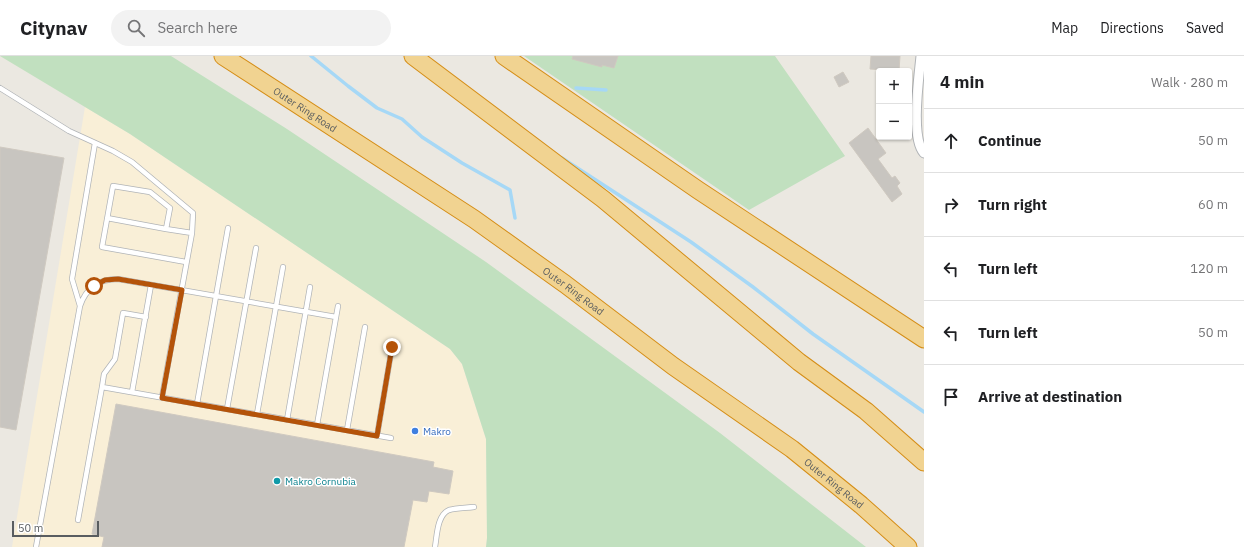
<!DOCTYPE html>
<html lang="en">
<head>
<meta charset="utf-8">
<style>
	:root { --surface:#fff; --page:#f2f2f2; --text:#202124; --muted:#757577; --line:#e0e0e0 }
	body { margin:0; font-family:"IBM Plex Sans",sans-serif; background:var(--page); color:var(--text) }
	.controls { position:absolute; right:12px; top:12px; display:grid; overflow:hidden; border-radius:4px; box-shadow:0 1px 3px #0004 }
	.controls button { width:36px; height:36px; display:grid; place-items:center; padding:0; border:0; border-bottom:1px solid var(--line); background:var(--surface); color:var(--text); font:20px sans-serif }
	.scale { position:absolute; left:12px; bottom:10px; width:87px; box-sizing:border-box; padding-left:4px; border:2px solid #595d60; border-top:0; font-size:11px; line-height:14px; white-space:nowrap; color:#595d60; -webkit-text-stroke:3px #fff; paint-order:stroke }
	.stop { position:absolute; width:12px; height:12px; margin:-9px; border:3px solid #b45309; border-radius:50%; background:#fff }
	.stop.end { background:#b45309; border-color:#fff; box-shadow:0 1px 4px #0008 }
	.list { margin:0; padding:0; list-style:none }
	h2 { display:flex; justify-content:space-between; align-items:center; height:52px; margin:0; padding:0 16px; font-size:17px }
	h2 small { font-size:13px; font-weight:400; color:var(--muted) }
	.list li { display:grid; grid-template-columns:26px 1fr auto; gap:12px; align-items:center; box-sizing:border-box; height:64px; padding:0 16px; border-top:1px solid var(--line) }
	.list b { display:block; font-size:15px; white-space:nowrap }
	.list em { font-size:13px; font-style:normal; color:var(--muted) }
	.icon { flex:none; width:22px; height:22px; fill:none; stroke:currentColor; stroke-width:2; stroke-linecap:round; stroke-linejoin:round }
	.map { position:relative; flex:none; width:924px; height:491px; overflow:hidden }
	header { display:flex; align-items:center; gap:24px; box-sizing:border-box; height:56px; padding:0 20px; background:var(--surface); border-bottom:1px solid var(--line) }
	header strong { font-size:19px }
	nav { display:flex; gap:22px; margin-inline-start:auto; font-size:14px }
	.search { width:280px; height:36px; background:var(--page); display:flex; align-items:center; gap:10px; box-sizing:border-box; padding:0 14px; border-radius:22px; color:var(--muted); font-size:15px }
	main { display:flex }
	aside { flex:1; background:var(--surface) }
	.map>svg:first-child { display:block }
	.commercial { fill:#f9efd7 }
	.green { fill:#c1e0bf }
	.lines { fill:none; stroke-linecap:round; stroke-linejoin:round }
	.stream { stroke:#a6d8f6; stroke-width:3.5 }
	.building { fill:#c8c5c0; stroke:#cfc9c0 }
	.service-casing { stroke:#b1b4b7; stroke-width:6 }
	.minor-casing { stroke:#b1b4b7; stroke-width:11 }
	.motorway-casing { stroke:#d58e17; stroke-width:19 }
	.service { stroke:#fff; stroke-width:4.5 }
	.minor { stroke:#fff; stroke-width:9 }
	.motorway { stroke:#f1d391; stroke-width:17 }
	.route { stroke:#b45309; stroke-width:5 }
	.shop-dot { fill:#3f7fe0; stroke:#fff; stroke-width:1.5 }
	.culture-dot { fill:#0f9aa8; stroke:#fff; stroke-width:1.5 }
	.labels { text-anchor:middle; stroke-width:3; stroke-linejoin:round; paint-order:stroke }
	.street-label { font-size:10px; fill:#595d60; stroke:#fff }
	.shop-label { font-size:10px; fill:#366cbe; stroke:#fff; text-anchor:start }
	.culture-label { font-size:10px; fill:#0d838f; stroke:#fff; text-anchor:start }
</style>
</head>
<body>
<header>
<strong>Citynav</strong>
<div class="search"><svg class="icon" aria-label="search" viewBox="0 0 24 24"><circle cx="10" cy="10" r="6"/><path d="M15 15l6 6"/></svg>Search here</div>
<nav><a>Map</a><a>Directions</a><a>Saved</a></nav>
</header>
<main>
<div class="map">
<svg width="924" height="491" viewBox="0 0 924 491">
	<rect width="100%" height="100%" fill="#ebe8e1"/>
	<path class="commercial" d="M 85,51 L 130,78 L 450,293 L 462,308 L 486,383 L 487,482 L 486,491 L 12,491 Z"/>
	<path class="green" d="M 0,0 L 171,0 L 287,73 L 486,206 L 720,377 L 866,491 L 486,491 L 487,482 L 486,383 L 462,308 L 450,293 L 130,78 Z
		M 524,0 L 775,0 L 845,100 L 749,154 Z"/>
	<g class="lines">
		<path class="stream" d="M 311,0 L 348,30 L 377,52 L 402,63 L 422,81 L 462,107 L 510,134 L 515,162
			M 576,32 L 606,34
			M 562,102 L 691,186 L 753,231 L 813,278 L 924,356"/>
	</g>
	<path class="building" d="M 573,0 L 618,0 L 614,12 L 602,9 L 602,11 L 572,3 Z
		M 871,0 L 900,0 L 899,15 L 884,15 L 884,14 L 870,13 Z
		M 843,16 L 849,26 L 839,31 L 834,21 Z
		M 868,72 L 886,97 L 878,103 L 892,122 L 895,120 L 900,127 L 897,130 L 902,138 L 892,146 L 849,87 Z
		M 0,91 L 64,102 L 16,374 L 0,371 Z
		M 116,348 L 434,406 L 433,411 L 453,415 L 449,438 L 429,435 L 427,446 L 413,444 L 404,491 L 102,491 L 104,481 L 92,478 Z"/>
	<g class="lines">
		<g class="service-casing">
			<path id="service" d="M 0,32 L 69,75 L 113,95 L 132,106 L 193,157 L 192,177 L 162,341
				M 107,162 L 166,173
				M 186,206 L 102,191 L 113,130 L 150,136 L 170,152 L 166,173 L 192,177
				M 80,250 L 72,223 L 95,87
				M 102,331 L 104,318 L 115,303 L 123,257 L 146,261
				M 132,336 L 151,229
				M 197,348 L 228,172
				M 227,353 L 256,192
				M 257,358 L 283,211
				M 287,364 L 310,231
				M 317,369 L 338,250
				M 347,374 L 365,271
				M 377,380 L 392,291
				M 78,464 L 102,331 L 391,382
				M 36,491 L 80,250 C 86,232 99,223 118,223 L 336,261
				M 435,491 C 437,480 437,459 449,454 C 456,452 466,452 474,451"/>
		</g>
		<g class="minor-casing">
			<path id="minor" d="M 921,0 C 919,22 910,81 924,97"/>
		</g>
		<g class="motorway-casing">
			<g id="motorway">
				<path id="s1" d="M 223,0 L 474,163 L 565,228 L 673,310 L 792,393 L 861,449 L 908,491"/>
				<path d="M 413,0 L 603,143 L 799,306 L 866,355 L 924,406"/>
				<path d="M 504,0 L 698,134 L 924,283"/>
			</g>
		</g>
		<use href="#service" class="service"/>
		<use href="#minor" class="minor"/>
		<use href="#motorway" class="motorway"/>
	</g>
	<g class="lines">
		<path class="route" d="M 94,230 L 105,224 L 118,223 L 182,234 L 162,342 L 377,380 L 392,291"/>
	</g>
	<circle class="shop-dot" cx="415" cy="375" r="4"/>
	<circle class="culture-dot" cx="277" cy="425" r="4"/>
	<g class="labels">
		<g class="street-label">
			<text dy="4" stroke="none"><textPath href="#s1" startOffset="98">Outer Ring Road</textPath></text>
			<text dy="4" stroke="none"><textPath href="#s1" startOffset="422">Outer Ring Road</textPath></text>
			<text dy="4" stroke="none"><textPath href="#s1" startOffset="746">Outer Ring Road</textPath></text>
		</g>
		<g class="shop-label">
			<text x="423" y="379">Makro</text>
		</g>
		<g class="culture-label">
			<text x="285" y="429">Makro Cornubia</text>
		</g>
	</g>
</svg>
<div class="controls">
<button>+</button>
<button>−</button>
</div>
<div class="scale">50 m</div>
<div class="stop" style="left:94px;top:230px"></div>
<div class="stop end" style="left:392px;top:291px"></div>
</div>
<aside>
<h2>4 min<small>Walk · 280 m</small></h2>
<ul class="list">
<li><svg class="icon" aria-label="ahead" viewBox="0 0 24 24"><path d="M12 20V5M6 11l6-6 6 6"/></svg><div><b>Continue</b></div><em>50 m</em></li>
<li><svg class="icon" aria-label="right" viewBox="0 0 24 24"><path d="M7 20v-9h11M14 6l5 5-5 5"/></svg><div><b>Turn right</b></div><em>60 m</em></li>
<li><svg class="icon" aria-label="left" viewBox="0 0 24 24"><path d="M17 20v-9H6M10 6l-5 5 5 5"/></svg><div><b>Turn left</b></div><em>120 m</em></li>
<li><svg class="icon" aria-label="left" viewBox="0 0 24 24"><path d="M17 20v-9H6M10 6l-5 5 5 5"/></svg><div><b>Turn left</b></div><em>50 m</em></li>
<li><svg class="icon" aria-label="arrive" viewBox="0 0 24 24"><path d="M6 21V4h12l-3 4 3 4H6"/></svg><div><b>Arrive at destination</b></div></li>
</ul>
</aside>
</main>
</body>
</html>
